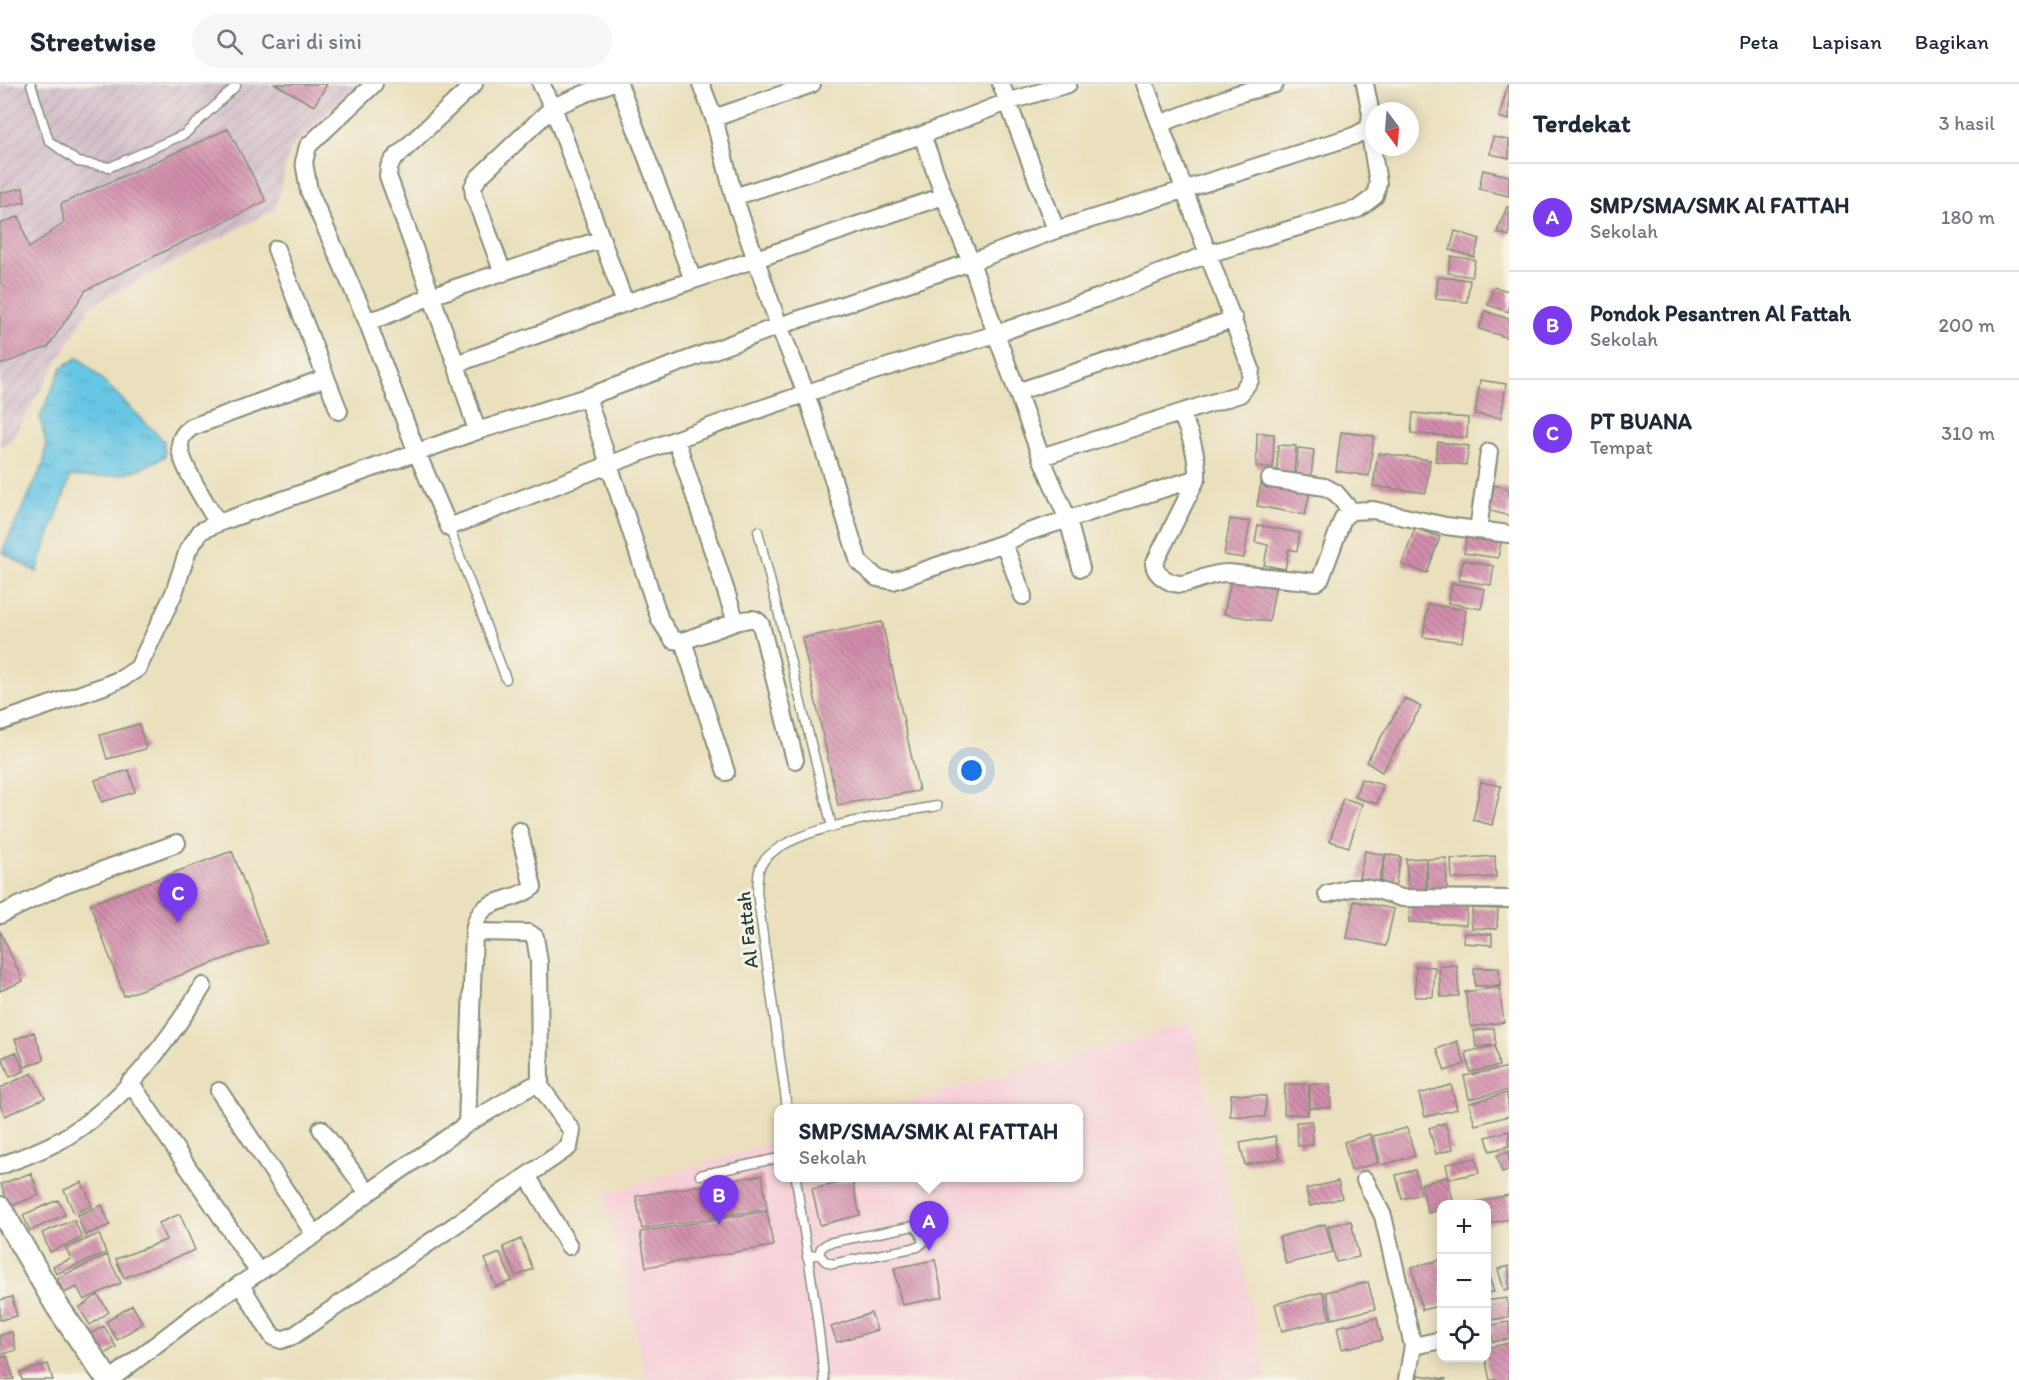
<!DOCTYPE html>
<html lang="id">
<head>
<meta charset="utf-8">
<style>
	:root { --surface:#fff; --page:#f6f6f7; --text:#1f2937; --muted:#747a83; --line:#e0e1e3; --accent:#7c3aed }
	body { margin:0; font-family:Itim,sans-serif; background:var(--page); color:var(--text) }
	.controls { position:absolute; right:18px; bottom:18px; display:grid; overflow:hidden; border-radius:12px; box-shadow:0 3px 15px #0003 }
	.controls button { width:54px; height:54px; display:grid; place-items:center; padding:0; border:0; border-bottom:2px solid var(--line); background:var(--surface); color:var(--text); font:30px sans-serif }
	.compass { position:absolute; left:1365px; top:18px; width:54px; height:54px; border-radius:50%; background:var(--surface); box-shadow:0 3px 15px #0003; rotate:164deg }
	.you { position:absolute; left:972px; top:687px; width:21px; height:21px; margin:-15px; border:4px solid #fff; border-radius:50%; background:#1a73e8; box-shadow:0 0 0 9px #1a73e833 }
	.badge { display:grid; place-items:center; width:39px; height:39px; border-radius:50%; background:var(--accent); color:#fff; font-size:20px; font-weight:700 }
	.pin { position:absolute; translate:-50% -50px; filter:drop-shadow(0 2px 3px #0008) }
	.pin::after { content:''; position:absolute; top:32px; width:21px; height:18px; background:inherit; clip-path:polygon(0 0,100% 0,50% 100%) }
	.popup { position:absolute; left:774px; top:1020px; width:309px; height:78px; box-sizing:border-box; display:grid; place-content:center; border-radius:12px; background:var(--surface); filter:drop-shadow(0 2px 4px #0005); font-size:20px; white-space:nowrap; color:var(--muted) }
	.popup b { font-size:22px; color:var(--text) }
	.popup::after { content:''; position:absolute; left:50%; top:100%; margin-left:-12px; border:12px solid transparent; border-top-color:var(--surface) }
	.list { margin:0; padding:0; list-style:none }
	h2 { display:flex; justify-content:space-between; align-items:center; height:78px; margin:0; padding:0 24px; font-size:26px }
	h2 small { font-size:20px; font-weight:400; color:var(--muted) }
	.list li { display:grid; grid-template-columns:39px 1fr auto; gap:18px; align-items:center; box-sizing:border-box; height:108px; padding:0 24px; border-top:2px solid var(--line) }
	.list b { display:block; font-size:22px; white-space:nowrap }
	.list p { margin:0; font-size:20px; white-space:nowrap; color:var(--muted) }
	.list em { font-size:20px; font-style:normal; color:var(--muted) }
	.icon { flex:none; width:33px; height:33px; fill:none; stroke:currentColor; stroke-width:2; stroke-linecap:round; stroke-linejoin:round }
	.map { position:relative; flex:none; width:1509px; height:1296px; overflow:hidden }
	header { display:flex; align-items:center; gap:36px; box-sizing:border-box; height:84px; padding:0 30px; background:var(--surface); border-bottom:2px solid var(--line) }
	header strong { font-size:28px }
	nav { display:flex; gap:33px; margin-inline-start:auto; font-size:21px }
	.search { width:420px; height:54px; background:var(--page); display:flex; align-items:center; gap:15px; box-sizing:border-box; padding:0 21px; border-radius:33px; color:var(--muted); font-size:22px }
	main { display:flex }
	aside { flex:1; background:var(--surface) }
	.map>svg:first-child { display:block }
	.built { fill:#f6cfd7 }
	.industrial { fill:url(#industrial-furrows) }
	.water { fill:url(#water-ripples); stroke:#43828c; stroke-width:1.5 }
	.building { fill:url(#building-back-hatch) }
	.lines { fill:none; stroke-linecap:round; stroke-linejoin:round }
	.lane-casing { stroke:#848e78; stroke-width:11 }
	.street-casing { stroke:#848e78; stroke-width:20 }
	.secondary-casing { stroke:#848e78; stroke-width:26 }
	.lane { stroke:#fff; stroke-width:8 }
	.street { stroke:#fff; stroke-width:16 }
	.secondary { stroke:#fff; stroke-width:22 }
	.labels { text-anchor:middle; stroke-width:6; stroke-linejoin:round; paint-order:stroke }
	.street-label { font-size:20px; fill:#1f3d34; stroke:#f7f3e8 }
</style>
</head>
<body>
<header>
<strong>Streetwise</strong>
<div class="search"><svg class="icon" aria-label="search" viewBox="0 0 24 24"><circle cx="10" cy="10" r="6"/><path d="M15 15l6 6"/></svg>Cari di sini</div>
<nav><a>Peta</a><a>Lapisan</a><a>Bagikan</a></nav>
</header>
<main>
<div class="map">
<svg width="1509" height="1296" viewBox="0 0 1509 1296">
	<defs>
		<pattern id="industrial-furrows" width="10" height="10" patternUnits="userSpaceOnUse" patternTransform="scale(1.5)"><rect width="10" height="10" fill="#d1bdc9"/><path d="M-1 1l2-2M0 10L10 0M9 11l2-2" fill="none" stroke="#b3a3ad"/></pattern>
		<pattern id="water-ripples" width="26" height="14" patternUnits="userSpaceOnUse" patternTransform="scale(1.5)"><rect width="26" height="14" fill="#67c6e5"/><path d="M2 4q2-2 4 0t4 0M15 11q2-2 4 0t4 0" fill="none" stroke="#54a2ba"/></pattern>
		<pattern id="building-back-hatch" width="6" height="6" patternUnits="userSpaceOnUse" patternTransform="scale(1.5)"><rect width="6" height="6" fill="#d38dac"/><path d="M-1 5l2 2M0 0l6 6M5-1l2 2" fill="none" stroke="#ab748d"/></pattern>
	</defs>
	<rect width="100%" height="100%" fill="#f7f3e8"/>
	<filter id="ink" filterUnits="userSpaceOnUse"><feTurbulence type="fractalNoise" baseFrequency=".0167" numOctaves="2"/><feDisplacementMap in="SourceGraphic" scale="12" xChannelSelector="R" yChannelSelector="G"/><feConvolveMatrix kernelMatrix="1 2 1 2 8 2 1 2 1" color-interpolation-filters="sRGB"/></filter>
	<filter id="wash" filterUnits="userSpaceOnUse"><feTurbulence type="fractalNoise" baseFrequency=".008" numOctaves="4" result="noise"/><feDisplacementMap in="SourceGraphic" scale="24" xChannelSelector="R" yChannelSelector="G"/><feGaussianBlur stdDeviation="1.35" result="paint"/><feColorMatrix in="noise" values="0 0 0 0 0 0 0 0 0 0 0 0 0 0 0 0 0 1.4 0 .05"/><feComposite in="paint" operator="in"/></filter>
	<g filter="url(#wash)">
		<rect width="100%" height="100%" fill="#eae0bd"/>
		<path class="built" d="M 1192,939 L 1267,1296 L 646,1296 L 604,1110 L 779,1057 L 779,1094 L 1079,1094 L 1079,1024 L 884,1024 Z"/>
		<path class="industrial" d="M 0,0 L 357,0 L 290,65 L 275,125 L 91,221 L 10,358 L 0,362 Z"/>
		<path class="water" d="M 79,273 L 164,357 L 165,372 C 135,391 105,396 70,392 C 61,425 46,455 37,488 L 2,468 L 44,379 L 46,359 L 40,333 L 62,283 Z"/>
		<g id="blocks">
			<path class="building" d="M 275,0 L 327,0 L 314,22 Z
				M 1508,0 L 1509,0 L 1509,36 L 1499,33 Z
				M 228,45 L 266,117 L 86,206 L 48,263 L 0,281 L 0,140 L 19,132 L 29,164 L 64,139 L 61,120 Z
				M 1493,53 L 1509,56 L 1509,74 L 1490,70 Z
				M 1483,86 L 1509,92 L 1509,112 L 1479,105 Z
				M 23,104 L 25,118 L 0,124 L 0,109 Z
				M 1507,123 L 1509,123 L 1509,152 L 1497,148 Z
				M 1455,147 L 1480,155 L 1474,173 L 1450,166 Z
				M 1451,172 L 1475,176 L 1472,193 L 1448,189 Z
				M 1438,193 L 1470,196 L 1467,218 L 1436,215 Z
				M 1494,203 L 1509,207 L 1509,228 L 1488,221 Z
				M 1485,227 L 1509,235 L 1509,254 L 1479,245 Z
				M 1480,296 L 1506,300 L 1501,334 L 1475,330 Z
				M 1413,329 L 1468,334 L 1467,354 L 1411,349 Z
				M 1341,348 L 1374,352 L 1369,392 L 1336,387 Z
				M 1257,349 L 1274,350 L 1273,384 L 1256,383 Z
				M 1438,358 L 1469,362 L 1466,381 L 1435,377 Z
				M 1278,361 L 1296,362 L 1294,390 L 1277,389 Z
				M 1298,364 L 1314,366 L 1311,393 L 1296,392 Z
				M 1378,369 L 1430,376 L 1426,409 L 1373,402 Z
				M 1261,399 L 1310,408 L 1305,431 L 1257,422 Z
				M 1495,401 L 1509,405 L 1509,432 L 1488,426 Z
				M 1230,435 L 1250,438 L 1244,474 L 1224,471 Z
				M 1258,441 L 1300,449 L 1297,467 L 1289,465 L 1285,485 L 1264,481 L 1268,461 L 1255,458 Z
				M 1415,444 L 1440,453 L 1427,489 L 1402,480 Z
				M 1467,448 L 1502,454 L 1498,474 L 1464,469 Z
				M 1463,476 L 1494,482 L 1491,501 L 1459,496 Z
				M 1232,491 L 1276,500 L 1269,538 L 1224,530 Z
				M 1452,499 L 1485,505 L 1481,525 L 1448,519 Z
				M 1428,520 L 1466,526 L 1462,558 L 1423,553 Z
				M 882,538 L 919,707 L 838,721 L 802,554 Z
				M 1405,614 L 1421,623 L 1382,688 L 1366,678 Z
				M 139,640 L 146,665 L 107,675 L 100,651 Z
				M 129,686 L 135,708 L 102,718 L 95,696 Z
				M 1361,695 L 1383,701 L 1377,720 L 1355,713 Z
				M 1481,698 L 1501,702 L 1492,741 L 1473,736 Z
				M 1343,714 L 1362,720 L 1349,763 L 1330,757 Z
				M 232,767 L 267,859 L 124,912 L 90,820 Z
				M 1365,767 L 1385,771 L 1379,798 L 1359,794 Z
				M 1386,770 L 1401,773 L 1395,803 L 1380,800 Z
				M 1495,772 L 1496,793 L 1452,795 L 1451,775 Z
				M 1426,774 L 1426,807 L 1408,807 L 1406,775 Z
				M 1446,774 L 1447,807 L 1428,808 L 1427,775 Z
				M 1354,817 L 1394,825 L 1386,862 L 1347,854 Z
				M 1410,820 L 1467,823 L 1466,841 L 1409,838 Z
				M 1472,824 L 1498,825 L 1497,845 L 1472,844 Z
				M 0,847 L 23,897 L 0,907 Z
				M 1464,849 L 1492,850 L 1492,861 L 1463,859 Z
				M 1457,881 L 1459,912 L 1441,913 L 1439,882 Z
				M 1416,882 L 1435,883 L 1433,913 L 1415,913 Z
				M 1474,884 L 1499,884 L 1500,902 L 1475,902 Z
				M 1499,903 L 1504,938 L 1471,943 L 1465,908 Z
				M 1494,944 L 1496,961 L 1476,963 L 1474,947 Z
				M 34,948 L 44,976 L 25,983 L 15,955 Z
				M 1457,957 L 1465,980 L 1445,987 L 1437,965 Z
				M 1495,962 L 1499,982 L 1470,988 L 1466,968 Z
				M 16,968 L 24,987 L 10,993 L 2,974 Z
				M 1509,983 L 1509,1006 L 1469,1015 L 1464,992 Z
				M 32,989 L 45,1014 L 5,1032 L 0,1021 L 0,1004 Z
				M 1285,1000 L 1309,1000 L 1308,1031 L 1284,1030 Z
				M 1310,1000 L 1330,1000 L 1331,1024 L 1310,1024 Z
				M 1451,1001 L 1457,1025 L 1425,1033 L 1419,1010 Z
				M 1507,1009 L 1509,1032 L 1475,1041 L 1469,1019 Z
				M 1231,1010 L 1266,1012 L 1265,1033 L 1230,1032 Z
				M 1312,1037 L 1313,1061 L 1298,1062 L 1296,1038 Z
				M 1445,1039 L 1453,1065 L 1436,1070 L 1429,1044 Z
				M 1407,1044 L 1415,1072 L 1381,1081 L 1373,1052 Z
				M 1509,1047 L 1509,1062 L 1490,1067 L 1486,1053 Z
				M 1370,1050 L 1378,1079 L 1351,1086 L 1344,1058 Z
				M 1275,1052 L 1280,1074 L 1245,1081 L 1240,1059 Z
				M 1509,1068 L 1509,1086 L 1502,1088 L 1497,1071 Z
				M 1476,1074 L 1479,1089 L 1449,1095 L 1446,1080 Z
				M 1415,1086 L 1421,1110 L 1402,1115 L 1396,1091 Z
				M 31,1089 L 39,1111 L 9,1123 L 1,1100 Z
				M 762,1091 L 767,1125 L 642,1145 L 636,1112 Z
				M 1447,1093 L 1454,1120 L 1442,1120 L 1442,1125 L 1428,1129 L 1421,1100 Z
				M 852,1096 L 860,1131 L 820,1141 L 812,1105 Z
				M 1338,1097 L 1342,1114 L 1310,1122 L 1306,1105 Z
				M 82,1098 L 92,1122 L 74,1129 L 64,1106 Z
				M 1509,1111 L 1509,1135 L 1486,1140 L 1486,1120 L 1476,1120 L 1476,1118 Z
				M 58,1116 L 65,1131 L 30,1147 L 23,1131 Z
				M 102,1121 L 110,1141 L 85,1151 L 77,1131 Z
				M 767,1127 L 773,1162 L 646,1183 L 640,1148 Z
				M 180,1130 L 195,1166 L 124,1194 L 116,1175 L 166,1156 L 159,1139 Z
				M 74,1136 L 82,1154 L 50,1168 L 42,1149 Z
				M 1351,1137 L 1359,1173 L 1336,1178 L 1328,1142 Z
				M 1325,1140 L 1333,1168 L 1286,1180 L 1279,1153 Z
				M 99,1150 L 106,1169 L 56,1190 L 53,1182 L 71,1175 L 66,1164 Z
				M 521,1155 L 533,1185 L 516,1192 L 503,1163 Z
				M 500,1169 L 512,1197 L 496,1203 L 485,1175 Z
				M 107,1171 L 121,1199 L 84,1216 L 77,1203 L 64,1209 L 57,1194 Z
				M 935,1176 L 943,1213 L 902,1221 L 894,1184 Z
				M 1440,1176 L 1442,1221 L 1422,1226 L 1412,1183 Z
				M 1509,1182 L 1509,1205 L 1504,1206 L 1498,1185 Z
				M 1486,1184 L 1494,1208 L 1486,1209 Z
				M 1368,1198 L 1375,1225 L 1332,1235 L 1326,1208 Z
				M 1323,1208 L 1330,1235 L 1282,1247 L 1275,1220 Z
				M 98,1211 L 109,1228 L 90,1241 L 79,1224 Z
				M 12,1213 L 17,1232 L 0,1236 L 0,1216 Z
				M 1507,1214 L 1509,1233 L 1486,1237 L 1486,1217 Z
				M 132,1221 L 143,1239 L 117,1256 L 106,1238 Z
				M 871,1229 L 877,1246 L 837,1258 L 831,1243 Z
				M 1377,1234 L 1382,1256 L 1342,1265 L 1337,1243 Z
				M 1509,1238 L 1509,1255 L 1493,1258 L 1491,1241 Z
				M 104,1242 L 116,1263 L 98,1274 L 86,1252 Z
				M 12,1248 L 16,1266 L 0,1271 L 0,1251 Z
				M 1509,1259 L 1509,1296 L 1490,1296 L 1485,1274 L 1486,1274 L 1486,1264 Z
				M 7,1272 L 14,1295 L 0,1296 L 0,1274 Z
				M 48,1280 L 53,1296 L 22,1296 L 20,1289 Z
				M 1418,1291 L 1446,1295 L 1445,1296 L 1417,1296 Z"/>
		</g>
	</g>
	<g filter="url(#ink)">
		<use href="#blocks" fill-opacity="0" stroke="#848e78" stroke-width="1.5"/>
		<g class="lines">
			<g class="lane-casing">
				<path id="lane" d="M 31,0 L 49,57 L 78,78 L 110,83 L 185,50 L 236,2
					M 449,443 L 506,595
					M 758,447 L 832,743
					M 787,1024 L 757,808 C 758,800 757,788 761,781 C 782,743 895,730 937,722
					M 700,1091 L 779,1074
					M 796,1094 C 805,1161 819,1228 824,1296
					M 807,1173 L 819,1170 L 825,1177 L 832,1180 L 918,1163 L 923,1159 L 920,1148 L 914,1142 L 828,1159 L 821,1164 L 819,1170"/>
			</g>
			<g class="street-casing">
				<path id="street" d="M 474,0 L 393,76 L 389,83 L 388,92 L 456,280 L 477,347
					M 541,0 L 553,23 L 625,219
					M 619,0 L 693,196
					M 701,0 L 714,34 L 734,113 L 779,242 L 806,309 L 859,478 L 877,494 L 893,497 L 1004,459 L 1025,449 L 1197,394
					M 1001,0 L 1056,146
					M 714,34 L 812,0
					M 1160,40 L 1237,10 L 1275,0
					M 922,51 L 944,112
					M 734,113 L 922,51 L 1007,18 L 1068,0
					M 276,165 L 339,327
					M 503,189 L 474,111 L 473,103 L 478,94 L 553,23 L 608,0
					M 367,237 L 309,107 L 304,78 L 308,62 L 374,0
					M 456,280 L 625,219 L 944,112 L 971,178 L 996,250 C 889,281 782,316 677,355 C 601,383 525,414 449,443 L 417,369 L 367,237 L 385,232 L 431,212 L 602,155
					M 1017,308 L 1234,235
					M 587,313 L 660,536 L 673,556 L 683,557
					M 1180,329 C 1190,347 1198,373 1197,394 L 1154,480 C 1156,493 1174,503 1187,499 C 1203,495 1211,489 1228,489 L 1316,498 L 1321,494 L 1343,434 L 1351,427 L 1373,426 L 1446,442 L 1509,450
					M 676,355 L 736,538 L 683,557 L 726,688
					M 1041,373 L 1240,310 L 1250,296 L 1251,285 L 1145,0
					M 1270,395 L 1325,403 L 1336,409 L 1351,427
					M 218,439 C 208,422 180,381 180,362 C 180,353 185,348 192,343 L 325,294
					M 1478,446 L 1489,368
					M 1004,459 L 1023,512
					M 1081,484 L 1068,436 L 1041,373 L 996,250 L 1097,214 L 1208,170 L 1358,125 L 1375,112 L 1378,99 L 1369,44
					M 736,538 C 746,536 755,531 761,541 L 795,676
					M 0,638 L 104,602 L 123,594 L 138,584 L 174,509 L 188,466 L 201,447 L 218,439 L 477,347 L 587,313 L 779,242 L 971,178 L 1056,146 L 1354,52 L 1369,44 L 1371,30 L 1365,0
					M 1327,810 L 1350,804 L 1365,804 L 1380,807 L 1402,814 L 1509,815
					M 0,831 L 62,801 L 177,759
					M 474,848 C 478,810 509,822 533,803 L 519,747
					M 130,998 L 258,1187
					M 219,1007 L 315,1151
					M 467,1040 L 474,848 L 529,849 L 535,853 L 539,878 L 540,1002
					M 321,1045 L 368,1109
					M 0,1082 C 20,1074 41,1067 59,1057 C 120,1023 167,959 203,902
					M 528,1093 L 569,1162
					M 1365,1096 L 1383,1132 L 1413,1262 L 1407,1296
					M 1413,1262 L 1442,1256
					M 110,1296 L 197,1229 L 315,1151 L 368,1109 L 467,1040 L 521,1008 L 532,1002 L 540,1002 L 572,1047 L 569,1063 L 293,1252 L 281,1256 L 273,1253 L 240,1200"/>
			</g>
			<g class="secondary-casing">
				<path id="secondary" d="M 0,1124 L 57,1222 L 108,1296"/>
			</g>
			<use href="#lane" class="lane"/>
			<use href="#street" class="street"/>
			<use href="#secondary" class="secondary"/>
		</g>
	</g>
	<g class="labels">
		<g class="street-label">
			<text transform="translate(747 846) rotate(-96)" y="7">Al Fattah</text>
		</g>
	</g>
</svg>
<div class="controls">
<button>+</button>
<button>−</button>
<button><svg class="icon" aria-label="locate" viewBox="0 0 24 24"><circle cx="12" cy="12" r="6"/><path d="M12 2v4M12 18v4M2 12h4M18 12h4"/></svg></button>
</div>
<svg class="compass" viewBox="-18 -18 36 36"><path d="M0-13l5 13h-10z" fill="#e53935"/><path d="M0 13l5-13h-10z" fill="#747a83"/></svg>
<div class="you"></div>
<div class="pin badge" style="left:929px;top:1167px">A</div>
<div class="popup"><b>SMP/SMA/SMK Al FATTAH</b>Sekolah</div>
<div class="pin badge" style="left:719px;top:1141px">B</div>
<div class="pin badge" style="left:178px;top:839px">C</div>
</div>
<aside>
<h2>Terdekat<small>3 hasil</small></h2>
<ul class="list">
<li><span class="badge">A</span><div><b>SMP/SMA/SMK Al FATTAH</b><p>Sekolah</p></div><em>180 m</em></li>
<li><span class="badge">B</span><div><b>Pondok Pesantren Al Fattah</b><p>Sekolah</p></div><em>200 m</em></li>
<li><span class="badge">C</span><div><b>PT BUANA</b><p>Tempat</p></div><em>310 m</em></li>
</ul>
</aside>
</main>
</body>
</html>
